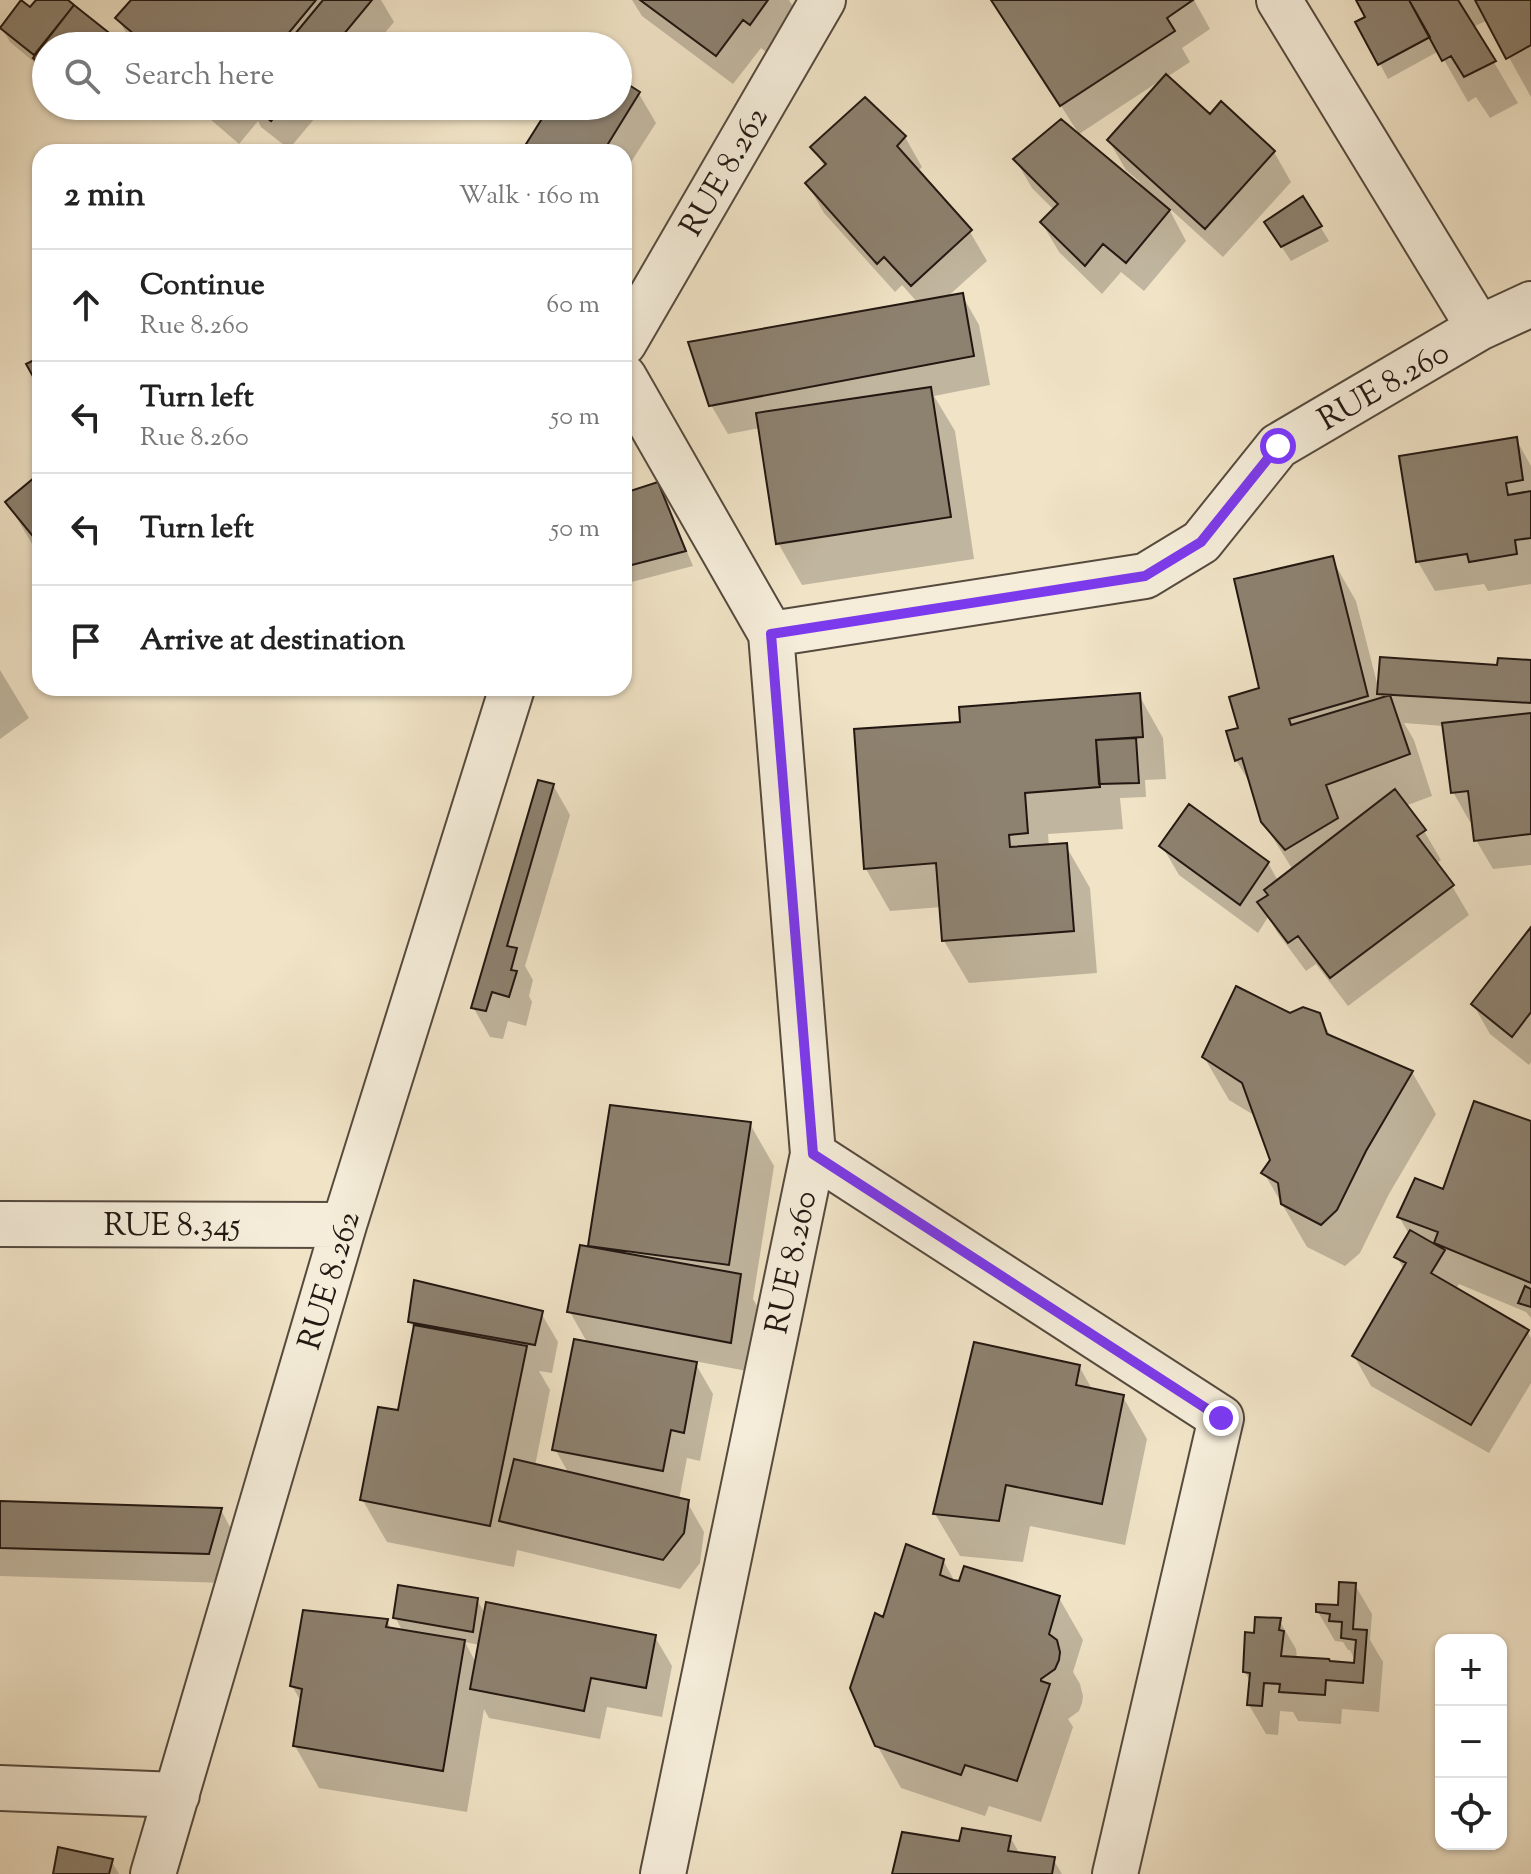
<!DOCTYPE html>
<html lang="en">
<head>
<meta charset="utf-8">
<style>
	:root { --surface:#fff; --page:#f2f2f2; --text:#222; --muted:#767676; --line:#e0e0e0 }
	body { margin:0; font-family:"Sorts Mill Goudy",serif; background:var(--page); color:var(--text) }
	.controls { position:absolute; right:24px; bottom:24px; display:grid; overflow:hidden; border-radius:16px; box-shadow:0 2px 6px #0004 }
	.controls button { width:72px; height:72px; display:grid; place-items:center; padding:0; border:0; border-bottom:2px solid var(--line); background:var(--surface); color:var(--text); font:40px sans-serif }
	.stop { position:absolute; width:24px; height:24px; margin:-18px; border:6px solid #7c3aed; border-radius:50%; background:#fff }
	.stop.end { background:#7c3aed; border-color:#fff; box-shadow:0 2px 8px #0008 }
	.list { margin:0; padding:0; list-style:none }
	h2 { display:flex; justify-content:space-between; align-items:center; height:104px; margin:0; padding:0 32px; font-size:34px }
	h2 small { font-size:26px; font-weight:400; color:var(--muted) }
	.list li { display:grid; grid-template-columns:52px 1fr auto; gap:24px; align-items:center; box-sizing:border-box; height:112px; padding:0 32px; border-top:2px solid var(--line) }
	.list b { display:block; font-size:30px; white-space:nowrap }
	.list p { margin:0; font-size:26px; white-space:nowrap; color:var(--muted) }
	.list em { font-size:26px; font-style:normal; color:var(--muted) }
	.icon { flex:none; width:44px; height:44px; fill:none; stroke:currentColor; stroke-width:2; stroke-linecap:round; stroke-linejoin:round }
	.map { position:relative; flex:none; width:1531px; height:1874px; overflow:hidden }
	.search { position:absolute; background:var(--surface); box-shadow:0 2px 6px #0004; left:32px; top:32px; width:600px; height:88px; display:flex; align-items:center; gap:20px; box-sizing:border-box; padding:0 28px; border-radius:44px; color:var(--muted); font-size:30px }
	.panel { position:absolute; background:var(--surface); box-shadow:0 2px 6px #0004; left:32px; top:144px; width:600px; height:552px; border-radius:24px }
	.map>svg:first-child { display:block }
	.shadow { fill:#0003; fill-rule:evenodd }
	.building { fill:#8d816f; stroke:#221711; stroke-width:2 }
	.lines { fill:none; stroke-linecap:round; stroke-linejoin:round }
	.minor-casing { stroke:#564a3e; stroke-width:48 }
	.minor { stroke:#f5edda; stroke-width:44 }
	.route { stroke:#7c3aed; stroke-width:10 }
	.labels { text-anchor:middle; stroke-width:8; stroke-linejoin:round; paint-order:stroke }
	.street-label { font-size:32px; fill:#221711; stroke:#f5edda }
</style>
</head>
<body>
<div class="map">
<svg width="1531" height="1874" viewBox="0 0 1531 1874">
	<rect width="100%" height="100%" fill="#f0e3c6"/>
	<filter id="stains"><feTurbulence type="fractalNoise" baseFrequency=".0025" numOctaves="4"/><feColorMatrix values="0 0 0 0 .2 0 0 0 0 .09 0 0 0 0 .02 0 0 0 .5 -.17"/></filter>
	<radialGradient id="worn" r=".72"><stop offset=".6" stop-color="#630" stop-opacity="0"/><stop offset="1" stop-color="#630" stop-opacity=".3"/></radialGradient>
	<path class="shadow" d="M 39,0 L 65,0 L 112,37 L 117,46 L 46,46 L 46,74 L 40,67 L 10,42 L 2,28 L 31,10 Z
		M 134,0 L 381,0 L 394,22 L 374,46 L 134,46 L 118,19 Z
		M 632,0 L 789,0 L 797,13 L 767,53 L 761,48 L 733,84 L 642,16 Z
		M 993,0 L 1194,0 L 1210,29 L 1182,48 L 1190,62 L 1167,77 L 1210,117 L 1221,104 L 1274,152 L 1291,182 L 1223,257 L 1168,207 L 1186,241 L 1144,291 L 1121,272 L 1102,294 L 1059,252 L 1042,223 L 1054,210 L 1032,188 L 1015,159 L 1137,185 L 1140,182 L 1126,170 L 1109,141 L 1161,80 L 1079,134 Z
		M 1359,0 L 1531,0 L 1531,97 L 1488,20 L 1473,27 L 1518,103 L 1490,118 L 1476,97 L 1468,102 L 1439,51 L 1388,79 L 1358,23 L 1368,18 Z
		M 618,81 L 639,94 L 656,123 L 624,173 L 624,152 L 523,152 L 552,106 L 618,106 Z
		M 865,100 L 905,137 L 922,167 L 917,172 L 970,232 L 987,261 L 946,298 L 962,295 L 979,325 L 990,385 L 934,396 L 955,431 L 974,559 L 802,585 L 778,543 L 760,428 L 728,434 L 711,405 L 918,303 L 902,285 L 895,292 L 824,213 L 807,183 L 825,168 L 813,147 Z
		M 86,106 L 99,106 L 94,112 Z
		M 195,106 L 325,106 L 289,149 L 261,127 L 258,121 L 239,144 Z
		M 1303,199 L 1329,241 L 1291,261 L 1275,237 Z
		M 1516,439 L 1531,466 L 1531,584 L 1488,591 L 1484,584 L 1435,591 L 1418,562 Z
		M 40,476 L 40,555 L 32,544 L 8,503 Z
		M 657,485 L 665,499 L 693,566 L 624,584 L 624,510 Z
		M 1332,559 L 1356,601 L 1379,691 L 1531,662 L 1531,865 L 1493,869 L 1476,840 L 1474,821 L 1470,822 L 1453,792 L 1444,726 L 1404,723 L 1414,740 L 1432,796 L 1405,806 L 1424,831 L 1441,860 L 1436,864 L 1452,886 L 1469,915 L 1348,1006 L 1316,964 L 1306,971 L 1277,932 L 1268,917 L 1258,933 L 1179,875 L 1162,846 L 1268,863 L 1278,881 L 1293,870 L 1263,822 L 1254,790 L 1236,760 L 1240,730 Z
		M 0,670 L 29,718 L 0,739 Z
		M 1139,695 L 1163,738 L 1166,779 L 1145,780 L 1146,797 L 1120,798 L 1123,829 L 1048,834 L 1049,847 L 1066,846 L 1090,888 L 1097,973 L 969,983 L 944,941 L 942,907 L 890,911 L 866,869 L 856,731 L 962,724 Z
		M 553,785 L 570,815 L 525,966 L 533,980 L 529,996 L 532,1002 L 526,1026 L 508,1021 L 503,1039 L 490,1037 L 473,1007 Z
		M 1531,930 L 1531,1062 L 1529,1065 L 1490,1034 L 1473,1004 Z
		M 1318,1014 L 1332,1038 L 1412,1072 L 1436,1114 L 1389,1194 L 1360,1253 L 1345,1266 L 1307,1247 L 1264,1173 L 1272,1160 L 1257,1117 L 1229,1100 L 1204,1057 L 1290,1015 Z
		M 1531,1123 L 1531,1318 L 1526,1312 L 1459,1284 L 1455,1290 L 1527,1331 L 1531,1338 L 1531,1383 L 1489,1453 L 1371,1386 L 1354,1356 L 1404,1270 L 1397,1257 L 1409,1234 L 1399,1217 L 1444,1191 Z
		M 750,1124 L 774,1166 L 753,1299 L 757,1306 L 747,1371 L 694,1361 L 713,1394 L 700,1461 L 687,1458 L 679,1500 L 687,1502 L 704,1532 L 700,1563 L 680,1589 L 517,1550 L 514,1567 L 387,1542 L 362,1499 L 399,1412 L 415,1331 L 410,1322 L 541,1313 L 558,1342 L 552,1373 L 539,1371 L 550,1390 L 535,1466 L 569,1474 L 555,1449 L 588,1344 L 570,1312 L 593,1249 L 591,1246 Z
		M 1079,1366 L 1093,1391 L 1123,1397 L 1147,1439 L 1125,1545 L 1030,1526 L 1023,1562 L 960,1556 L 935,1514 Z
		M 0,1503 L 221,1510 L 237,1540 L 225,1583 L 0,1576 Z
		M 943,1560 L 955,1582 L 1059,1598 L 1083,1640 L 1073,1672 L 1080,1684 L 1083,1696 L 1082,1703 L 1079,1711 L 1068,1719 L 1073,1727 L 1041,1822 L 989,1806 L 985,1816 L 901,1788 L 877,1745 L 884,1620 Z
		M 1355,1585 L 1372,1614 L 1370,1640 L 1383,1662 L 1379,1712 L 1342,1709 L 1341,1724 L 1298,1721 L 1293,1712 L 1280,1711 L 1278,1735 L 1266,1734 L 1249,1705 L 1251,1683 L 1245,1672 L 1256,1635 L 1279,1620 L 1296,1649 L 1297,1659 L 1356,1666 L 1356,1662 L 1350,1650 L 1348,1650 L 1343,1642 L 1335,1641 L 1318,1612 L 1339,1608 Z
		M 477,1600 L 486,1615 L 655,1637 L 672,1666 L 662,1717 L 607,1707 L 600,1739 L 489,1718 L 484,1709 L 467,1812 L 319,1788 L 295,1746 L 302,1703 L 292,1686 L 387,1621 L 392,1630 L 403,1632 L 395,1617 ZM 465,1642 L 480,1645 L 476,1663 Z
		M 1010,1837 L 1020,1854 L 1053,1859 L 1062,1874 L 894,1874 L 961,1844 Z
		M 111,1860 L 119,1874 L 55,1874 Z"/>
	<path class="building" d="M 21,0 L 30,7 L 36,0 L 68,0 L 74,5 L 34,55 L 0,28 Z
		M 131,0 L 316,0 L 278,46 L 271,46 L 266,41 L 262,46 L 148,46 L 115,18 Z
		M 323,0 L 372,0 L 334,46 L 285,46 Z
		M 640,0 L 768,0 L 750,25 L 743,20 L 716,56 Z
		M 991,0 L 1193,0 L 1167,18 L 1175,31 L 1060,106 Z
		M 1356,0 L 1409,0 L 1430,37 L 1378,65 L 1355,22 L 1365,17 Z
		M 1409,0 L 1458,0 L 1496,61 L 1464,77 L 1451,56 L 1442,61 Z
		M 1475,0 L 1531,0 L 1531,45 L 1506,59 Z
		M 74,5 L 113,36 L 107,46 L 46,46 L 46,68 L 33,58 Z
		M 1166,74 L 1210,114 L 1221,101 L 1275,151 L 1205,229 L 1107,140 Z
		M 618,78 L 640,92 L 603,152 L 521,152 L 550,106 L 618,106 Z
		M 865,97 L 906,136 L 897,146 L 972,230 L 911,286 L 884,257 L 877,264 L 805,183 L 826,164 L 810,147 Z
		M 252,106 L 284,106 L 271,121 Z
		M 1061,119 L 1170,210 L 1126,263 L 1103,244 L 1085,266 L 1040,222 L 1058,204 L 1013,159 Z
		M 1303,196 L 1322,226 L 1281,247 L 1264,222 Z
		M 963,293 L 974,356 L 709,406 L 688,342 Z
		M 40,357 L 40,389 L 26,364 Z
		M 931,387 L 951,517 L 776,544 L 756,413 Z
		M 1517,437 L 1523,480 L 1506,483 L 1508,495 L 1531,491 L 1531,538 L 1515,540 L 1517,554 L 1469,562 L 1467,554 L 1416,562 L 1399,456 Z
		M 40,473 L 40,545 L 5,502 Z
		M 658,482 L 686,551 L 624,567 L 624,502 L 627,492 Z
		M 1333,556 L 1368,696 L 1289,719 L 1291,725 L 1390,695 L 1410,754 L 1326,785 L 1338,818 L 1285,850 L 1261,822 L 1242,758 L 1235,761 L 1226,731 L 1238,728 L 1229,697 L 1259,688 L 1234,579 Z
		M 1380,657 L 1497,665 L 1498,658 L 1531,660 L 1531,703 L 1377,694 Z
		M 1140,693 L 1143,737 L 1096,740 L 1100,787 L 1025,793 L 1028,833 L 1009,835 L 1010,847 L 1067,843 L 1074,931 L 942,941 L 936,863 L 864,869 L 854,729 L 960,722 L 959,707 Z
		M 1531,713 L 1531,834 L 1474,841 L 1468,791 L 1451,793 L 1442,723 Z
		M 1136,738 L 1139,783 L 1099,784 L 1096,740 Z
		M 538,780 L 554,784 L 507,946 L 517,948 L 511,970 L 517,971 L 509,997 L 492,992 L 486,1011 L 471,1008 Z
		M 1395,789 L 1426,830 L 1417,836 L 1454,885 L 1330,978 L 1298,936 L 1288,943 L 1257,902 L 1268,895 L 1264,890 Z
		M 1189,804 L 1269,862 L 1240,905 L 1159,846 Z
		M 1531,927 L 1531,1012 L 1512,1037 L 1471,1004 Z
		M 1236,986 L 1290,1013 L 1303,1007 L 1320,1013 L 1327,1034 L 1413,1071 L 1366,1151 L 1337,1210 L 1321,1225 L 1281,1204 L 1278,1183 L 1261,1173 L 1270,1160 L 1242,1083 L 1202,1057 Z
		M 1474,1101 L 1531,1121 L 1531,1283 L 1434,1243 L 1438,1232 L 1397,1217 L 1415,1178 L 1443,1189 Z
		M 610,1105 L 751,1122 L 729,1265 L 588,1246 Z
		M 1410,1230 L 1445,1250 L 1431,1273 L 1529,1330 L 1471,1425 L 1352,1356 L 1406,1263 L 1394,1257 Z
		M 580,1245 L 741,1274 L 731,1343 L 567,1312 Z
		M 414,1280 L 543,1311 L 535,1345 L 408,1322 Z
		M 1525,1286 L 1531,1289 L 1531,1307 L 1518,1303 Z
		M 414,1325 L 527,1346 L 490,1526 L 360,1500 L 378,1407 L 398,1410 Z
		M 574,1339 L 697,1362 L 684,1433 L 671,1430 L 663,1471 L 552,1450 Z
		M 974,1342 L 1080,1365 L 1076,1385 L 1124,1395 L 1102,1504 L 1006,1485 L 999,1521 L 933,1514 Z
		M 514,1459 L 689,1500 L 684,1533 L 663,1560 L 499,1521 Z
		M 0,1501 L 222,1508 L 209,1554 L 0,1548 Z
		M 906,1544 L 944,1559 L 940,1575 L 953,1580 L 959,1581 L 964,1566 L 1060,1596 L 1049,1634 L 1057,1640 L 1060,1652 L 1059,1660 L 1055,1669 L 1041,1679 L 1041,1681 L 1050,1684 L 1017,1781 L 965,1765 L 961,1775 L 875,1746 L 850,1688 L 875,1613 L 883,1617 Z
		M 1339,1582 L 1356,1583 L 1353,1629 L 1367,1630 L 1363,1683 L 1326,1680 L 1325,1695 L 1279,1692 L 1280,1684 L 1264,1683 L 1262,1706 L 1247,1705 L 1250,1673 L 1243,1672 L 1245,1632 L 1254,1633 L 1255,1617 L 1281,1618 L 1279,1630 L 1284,1631 L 1281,1656 L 1329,1659 L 1330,1661 L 1354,1663 L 1356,1640 L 1341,1638 L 1342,1622 L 1329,1621 L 1330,1614 L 1316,1612 L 1316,1604 L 1338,1605 Z
		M 398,1585 L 478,1598 L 473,1632 L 393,1618 Z
		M 486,1602 L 656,1635 L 646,1688 L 591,1678 L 584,1711 L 470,1689 Z
		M 303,1610 L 388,1619 L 386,1627 L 465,1640 L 443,1771 L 293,1746 L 302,1689 L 290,1686 Z
		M 962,1828 L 1011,1836 L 1008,1851 L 1055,1857 L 1052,1874 L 892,1874 L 902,1832 L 959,1841 Z
		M 58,1847 L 113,1859 L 109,1874 L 53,1874 Z"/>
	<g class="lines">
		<g class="minor-casing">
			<path id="minor" d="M 1279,0 L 1479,328
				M 624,343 L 823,0
				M 624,377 L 771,634
				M 813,1154 L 1221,1418 L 1115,1874
				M 0,1224 L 344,1225
				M 0,1788 L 177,1795
				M 153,1874 L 344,1225 L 512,688
				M 663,1874 L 813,1154 L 771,634 L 1145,576 L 1201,542 L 1278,446 L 1479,328 L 1531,304"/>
		</g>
		<use href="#minor" class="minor"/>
	</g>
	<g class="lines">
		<path class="route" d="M 1221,1418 L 813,1154 L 771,634 L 1145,576 L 1201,542 L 1278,446"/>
	</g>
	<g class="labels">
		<g class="street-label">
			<text transform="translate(723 171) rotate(-60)" y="11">RUE 8.262</text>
			<text transform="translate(1383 385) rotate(-30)" y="11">RUE 8.260</text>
			<text x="172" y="1235">RUE 8.345</text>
			<text transform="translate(790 1262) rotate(-78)" y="11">RUE 8.260</text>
			<text transform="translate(328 1280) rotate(-73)" y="11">RUE 8.262</text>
		</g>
	</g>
	<rect width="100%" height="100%" filter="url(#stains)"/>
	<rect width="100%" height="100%" fill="url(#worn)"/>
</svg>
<div class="controls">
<button>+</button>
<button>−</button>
<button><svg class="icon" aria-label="locate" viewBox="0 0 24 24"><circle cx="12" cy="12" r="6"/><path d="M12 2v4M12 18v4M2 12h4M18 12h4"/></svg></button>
</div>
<div class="stop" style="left:1278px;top:446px"></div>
<div class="stop end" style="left:1221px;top:1418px"></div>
<div class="search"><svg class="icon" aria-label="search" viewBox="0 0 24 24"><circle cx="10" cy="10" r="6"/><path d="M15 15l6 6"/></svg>Search here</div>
<section class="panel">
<h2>2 min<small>Walk · 160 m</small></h2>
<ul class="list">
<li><svg class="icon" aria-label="ahead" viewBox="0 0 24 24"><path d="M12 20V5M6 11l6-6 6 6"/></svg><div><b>Continue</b><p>Rue 8.260</p></div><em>60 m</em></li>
<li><svg class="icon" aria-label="left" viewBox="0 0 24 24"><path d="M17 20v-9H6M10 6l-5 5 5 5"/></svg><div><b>Turn left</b><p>Rue 8.260</p></div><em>50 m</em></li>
<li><svg class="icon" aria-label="left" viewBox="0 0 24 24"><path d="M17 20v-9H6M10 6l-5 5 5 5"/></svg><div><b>Turn left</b></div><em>50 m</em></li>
<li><svg class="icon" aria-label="arrive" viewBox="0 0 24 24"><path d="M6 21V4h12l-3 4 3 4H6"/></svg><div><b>Arrive at destination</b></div></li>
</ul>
</section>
</div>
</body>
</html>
